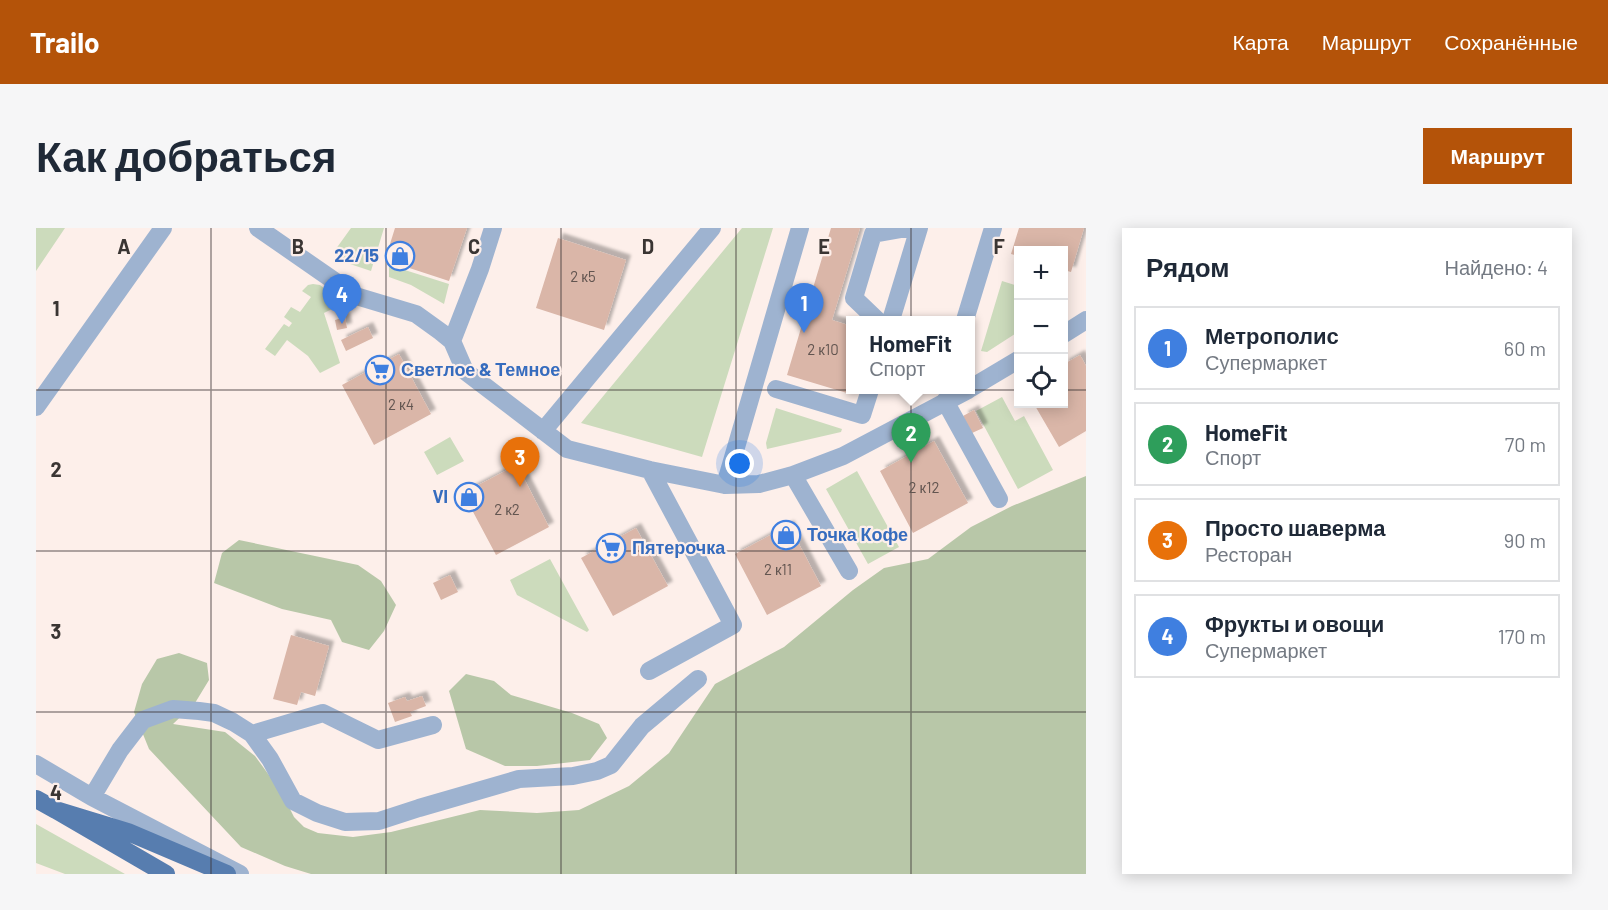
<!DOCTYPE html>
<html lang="ru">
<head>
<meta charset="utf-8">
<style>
	:root { --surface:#fff; --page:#f6f6f7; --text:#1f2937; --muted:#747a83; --line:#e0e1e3; --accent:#b45309 }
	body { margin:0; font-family:Barlow,sans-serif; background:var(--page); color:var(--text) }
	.controls { position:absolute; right:18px; top:18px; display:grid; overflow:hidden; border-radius:0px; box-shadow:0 3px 15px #0003 }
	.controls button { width:54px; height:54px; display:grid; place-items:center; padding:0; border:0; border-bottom:2px solid var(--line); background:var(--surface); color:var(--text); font:30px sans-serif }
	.you { position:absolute; left:704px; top:236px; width:21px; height:21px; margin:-15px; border:4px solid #fff; border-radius:50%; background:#1a73e8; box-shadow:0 0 0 9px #1a73e833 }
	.badge { display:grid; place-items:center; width:39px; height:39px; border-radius:50%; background:var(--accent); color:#fff; font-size:20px; font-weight:700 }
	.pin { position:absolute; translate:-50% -50px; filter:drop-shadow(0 2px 3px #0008) }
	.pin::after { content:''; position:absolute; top:32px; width:21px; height:18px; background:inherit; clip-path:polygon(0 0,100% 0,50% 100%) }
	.popup { position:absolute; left:810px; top:88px; width:129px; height:78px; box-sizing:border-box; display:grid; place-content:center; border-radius:0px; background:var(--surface); filter:drop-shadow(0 2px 4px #0005); font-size:20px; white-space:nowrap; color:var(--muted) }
	.popup b { font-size:22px; color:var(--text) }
	.popup::after { content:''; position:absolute; left:50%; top:100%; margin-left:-12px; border:12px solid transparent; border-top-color:var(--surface) }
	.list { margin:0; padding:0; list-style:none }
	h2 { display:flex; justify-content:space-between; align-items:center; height:78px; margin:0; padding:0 24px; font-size:26px }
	h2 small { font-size:20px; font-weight:400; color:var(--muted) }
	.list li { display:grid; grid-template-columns:39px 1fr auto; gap:18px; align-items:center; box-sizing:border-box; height:84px; margin:0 12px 12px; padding:0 12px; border:2px solid var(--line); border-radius:0px }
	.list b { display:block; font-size:22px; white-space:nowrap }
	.list p { margin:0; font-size:20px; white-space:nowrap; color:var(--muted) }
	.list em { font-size:20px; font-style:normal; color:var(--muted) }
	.icon { flex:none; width:33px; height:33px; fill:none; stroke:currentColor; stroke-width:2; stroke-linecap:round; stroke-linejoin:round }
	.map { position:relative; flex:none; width:1050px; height:646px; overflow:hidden; border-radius:0px }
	header { display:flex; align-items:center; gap:36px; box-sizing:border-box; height:84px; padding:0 30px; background:var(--accent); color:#fff }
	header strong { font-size:28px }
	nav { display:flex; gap:33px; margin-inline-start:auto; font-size:21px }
	.intro { display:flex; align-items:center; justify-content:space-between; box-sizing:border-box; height:144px; padding:0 36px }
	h1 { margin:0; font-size:42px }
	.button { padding:15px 27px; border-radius:0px; background:var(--accent); color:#fff; font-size:21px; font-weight:700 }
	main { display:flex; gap:36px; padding:0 36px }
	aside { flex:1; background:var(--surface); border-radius:0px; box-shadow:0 3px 15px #0003 }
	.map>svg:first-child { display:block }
	.green { fill:#ccdbbc }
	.forest { fill:#b8c7a8 }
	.building { fill:#dab6a8; filter:url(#shadow) }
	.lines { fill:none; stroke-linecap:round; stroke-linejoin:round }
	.minor { stroke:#9eb3d0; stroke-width:18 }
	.major { stroke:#577daf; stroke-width:18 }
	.grid { fill:none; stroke:#3a3533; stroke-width:1.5; stroke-opacity:0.55 }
	.labels { text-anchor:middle; stroke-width:4.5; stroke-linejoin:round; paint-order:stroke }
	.number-label { font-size:15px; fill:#625550 }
	.shop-label { font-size:18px; font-weight:bold; fill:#366cbe; stroke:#fdefea; text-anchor:start }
	.grid-label { font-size:20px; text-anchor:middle; font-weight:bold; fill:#3a3533; stroke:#fdefea; stroke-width:4.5; stroke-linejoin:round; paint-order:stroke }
</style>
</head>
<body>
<header>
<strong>Trailo</strong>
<nav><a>Карта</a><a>Маршрут</a><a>Сохранённые</a></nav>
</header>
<div class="intro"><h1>Как добраться</h1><a class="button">Маршрут</a></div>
<main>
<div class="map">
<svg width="1050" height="646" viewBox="0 0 1050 646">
	<defs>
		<filter id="shadow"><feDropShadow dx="5" dy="-5" stdDeviation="1.5" flood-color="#0004"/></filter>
	</defs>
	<rect width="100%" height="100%" fill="#fdefea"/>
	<path class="green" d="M 0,0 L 29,0 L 0,43 Z
		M 315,0 L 348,0 L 335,43 L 314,36 L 297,25 Z
		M 706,0 L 737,0 L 666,229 L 545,195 Z
		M 353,37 L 413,56 L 408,76 L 375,57 L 353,49 Z
		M 966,53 L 982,58 L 982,104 L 951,124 L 945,123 Z
		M 277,56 L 284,57 L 294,65 L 296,81 L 288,85 L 304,135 L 284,145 L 272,128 L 251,112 L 239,128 L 229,121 L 248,96 L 253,99 L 256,95 L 248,89 L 255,79 L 264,84 L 275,69 L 266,63 L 272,57 Z
		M 966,169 L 979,193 L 988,188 L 1017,242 L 982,261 L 940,183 Z
		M 740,180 L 806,201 L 805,204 L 731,221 L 730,215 Z
		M 414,209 L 428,233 L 401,247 L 388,224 Z
		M 821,243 L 863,319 L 832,336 L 790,261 Z
		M 514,331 L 553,402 L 551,404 L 481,367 L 474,352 Z
		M 0,596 L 89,646 L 29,646 L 0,635 Z"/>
	<path class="forest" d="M 1050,248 L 1050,646 L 275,646 L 249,638 L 205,619 L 113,521 L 98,484 L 106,456 L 121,431 L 143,425 L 171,435 L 173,452 L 159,475 L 137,496 L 189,504 L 219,528 L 246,565 L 258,589 L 268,599 L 282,605 L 317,609 L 355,604 L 444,582 L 501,585 L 543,582 L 593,558 L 633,525 L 679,456 L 748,419 L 817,362 L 848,340 L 892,331 L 935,299 L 976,278 Z
		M 203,312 L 322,337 L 345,353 L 360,377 L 348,403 L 333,422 L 306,414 L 295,392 L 246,381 L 178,355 L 186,325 Z
		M 430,446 L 458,453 L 475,467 L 536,485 L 563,496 L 571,510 L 554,532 L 501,538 L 469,538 L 430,521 L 413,463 Z"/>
	<path class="building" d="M 359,0 L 431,0 L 413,53 L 349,32 Z
		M 795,0 L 824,0 L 796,92 L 815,98 L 815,151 L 811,165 L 751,147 Z
		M 983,0 L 1048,0 L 1035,44 L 1028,42 L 1028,22 L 982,22 L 982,28 L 975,26 Z
		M 522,10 L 590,32 L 568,102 L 500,80 Z
		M 309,89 L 311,100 L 301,102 L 299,92 Z
		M 332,99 L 337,110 L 310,123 L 305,112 Z
		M 363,126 L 395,186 L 338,217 L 306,157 Z
		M 1044,127 L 1050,138 L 1050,203 L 1023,219 L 998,176 L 1028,176 L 1028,136 Z
		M 938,182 L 947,200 L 936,205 L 927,188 Z
		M 898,213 L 932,275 L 877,305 L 844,243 Z
		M 481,237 L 513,299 L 460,327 L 427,265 Z
		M 753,297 L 785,358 L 731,387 L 699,326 Z
		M 600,300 L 632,358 L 577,388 L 545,330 Z
		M 414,347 L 422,364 L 405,372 L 397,355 Z
		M 255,407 L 293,418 L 279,468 L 265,464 L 261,477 L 237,471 Z
		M 386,468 L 390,478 L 374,484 L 376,488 L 359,494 L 352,475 L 369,469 L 371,473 Z"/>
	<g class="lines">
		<path class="minor" d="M 222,0 L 320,68 L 380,86 L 405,104 L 416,113 L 429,143 L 531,221 L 614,242 L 689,257 L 723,256 L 757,247 L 807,228 L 932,162
			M 841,92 L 818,70 L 837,6 L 871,0
			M 855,92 L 883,0
			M 929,92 L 957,0
			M 1028,106 L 1050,92
			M 416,113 L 444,41 L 457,0
			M 935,160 L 982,132
			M 740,161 L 826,187 L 834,162
			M 909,173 L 963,271
			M 0,179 L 127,0
			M 507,203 L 676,0
			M 757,247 L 813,343
			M 689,257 L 764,0
			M 613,443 L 697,397 L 614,242
			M 216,506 L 287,485 L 342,512 L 397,497
			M 0,536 L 56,569 L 204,646
			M 56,569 L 84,522 L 107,492 L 137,481 L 163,483 L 178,485 L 197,494 L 216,506 L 234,531 L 257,573 L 281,585 L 309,594 L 343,593 L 383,580 L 483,551 L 537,548 L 561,543 L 575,537 L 606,498 L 662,451"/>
		<path class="major" d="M 0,571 L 20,582 L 130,646
			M 20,582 L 92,604 L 191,646"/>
	</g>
	<path class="grid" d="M 175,0 L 175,646M 350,0 L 350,646M 525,0 L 525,646M 700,0 L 700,646M 875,0 L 875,646M 0,162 L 982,162M 1028,162 L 1050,162M 0,323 L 1050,323M 0,484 L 1050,484"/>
	<defs>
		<g id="shop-ring" transform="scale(1.5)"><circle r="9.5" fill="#fdefea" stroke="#3f7fe0" stroke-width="1.5"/><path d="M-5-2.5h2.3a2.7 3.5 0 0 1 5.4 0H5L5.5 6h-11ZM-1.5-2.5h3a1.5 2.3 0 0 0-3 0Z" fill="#3f7fe0"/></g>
		<g id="supermarket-ring" transform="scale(1.5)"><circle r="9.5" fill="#fdefea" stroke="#3f7fe0" stroke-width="1.5"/><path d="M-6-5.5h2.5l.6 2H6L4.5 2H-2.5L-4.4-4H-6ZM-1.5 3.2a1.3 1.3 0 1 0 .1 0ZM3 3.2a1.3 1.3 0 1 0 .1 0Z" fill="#3f7fe0"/></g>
	</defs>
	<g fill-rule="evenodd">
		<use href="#shop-ring" x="364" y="28"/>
		<use href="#supermarket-ring" x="344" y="142"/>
		<use href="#shop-ring" x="433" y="269"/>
		<use href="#shop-ring" x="750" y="307"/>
		<use href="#supermarket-ring" x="575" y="320"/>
	</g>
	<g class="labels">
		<g class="number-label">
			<text x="547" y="54">2 к5</text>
			<text x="787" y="127">2 к10</text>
			<text x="365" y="182">2 к4</text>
			<text x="888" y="265">2 к12</text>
			<text x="471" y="287">2 к2</text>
			<text x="742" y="347">2 к11</text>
		</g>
		<g class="shop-label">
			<text x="343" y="34" text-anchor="end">22/15</text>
			<text x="365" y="148">Светлое &amp; Темное</text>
			<text x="412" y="275" text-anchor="end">Vl</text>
			<text x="771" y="313">Точка Кофе</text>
			<text x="596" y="326">Пятерочка</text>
		</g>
	</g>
	<g class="grid-label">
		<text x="88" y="26">A</text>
		<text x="262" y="26">B</text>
		<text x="438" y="26">C</text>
		<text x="612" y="26">D</text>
		<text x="788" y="26">E</text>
		<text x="963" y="26">F</text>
		<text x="20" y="88">1</text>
		<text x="20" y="249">2</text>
		<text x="20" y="411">3</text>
		<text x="20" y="572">4</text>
	</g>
</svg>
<div class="controls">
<button>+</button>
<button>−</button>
<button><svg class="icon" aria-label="locate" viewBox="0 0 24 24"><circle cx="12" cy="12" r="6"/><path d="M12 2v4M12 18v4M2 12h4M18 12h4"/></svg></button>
</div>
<div class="you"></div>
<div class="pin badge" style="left:768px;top:105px;background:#3f7fe0">1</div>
<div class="pin badge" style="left:875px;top:235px;background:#2e9e5b">2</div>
<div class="popup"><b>HomeFit</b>Спорт</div>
<div class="pin badge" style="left:484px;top:259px;background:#e8710a">3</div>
<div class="pin badge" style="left:306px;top:96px;background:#3f7fe0">4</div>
</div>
<aside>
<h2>Рядом<small>Найдено: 4</small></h2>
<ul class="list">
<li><span class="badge" style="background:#3f7fe0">1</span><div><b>Метрополис</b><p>Супермаркет</p></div><em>60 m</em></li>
<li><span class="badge" style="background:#2e9e5b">2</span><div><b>HomeFit</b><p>Спорт</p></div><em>70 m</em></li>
<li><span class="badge" style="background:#e8710a">3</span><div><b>Просто шаверма</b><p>Ресторан</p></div><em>90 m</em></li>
<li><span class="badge" style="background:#3f7fe0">4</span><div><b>Фрукты и овощи</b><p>Супермаркет</p></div><em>170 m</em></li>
</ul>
</aside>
</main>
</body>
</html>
